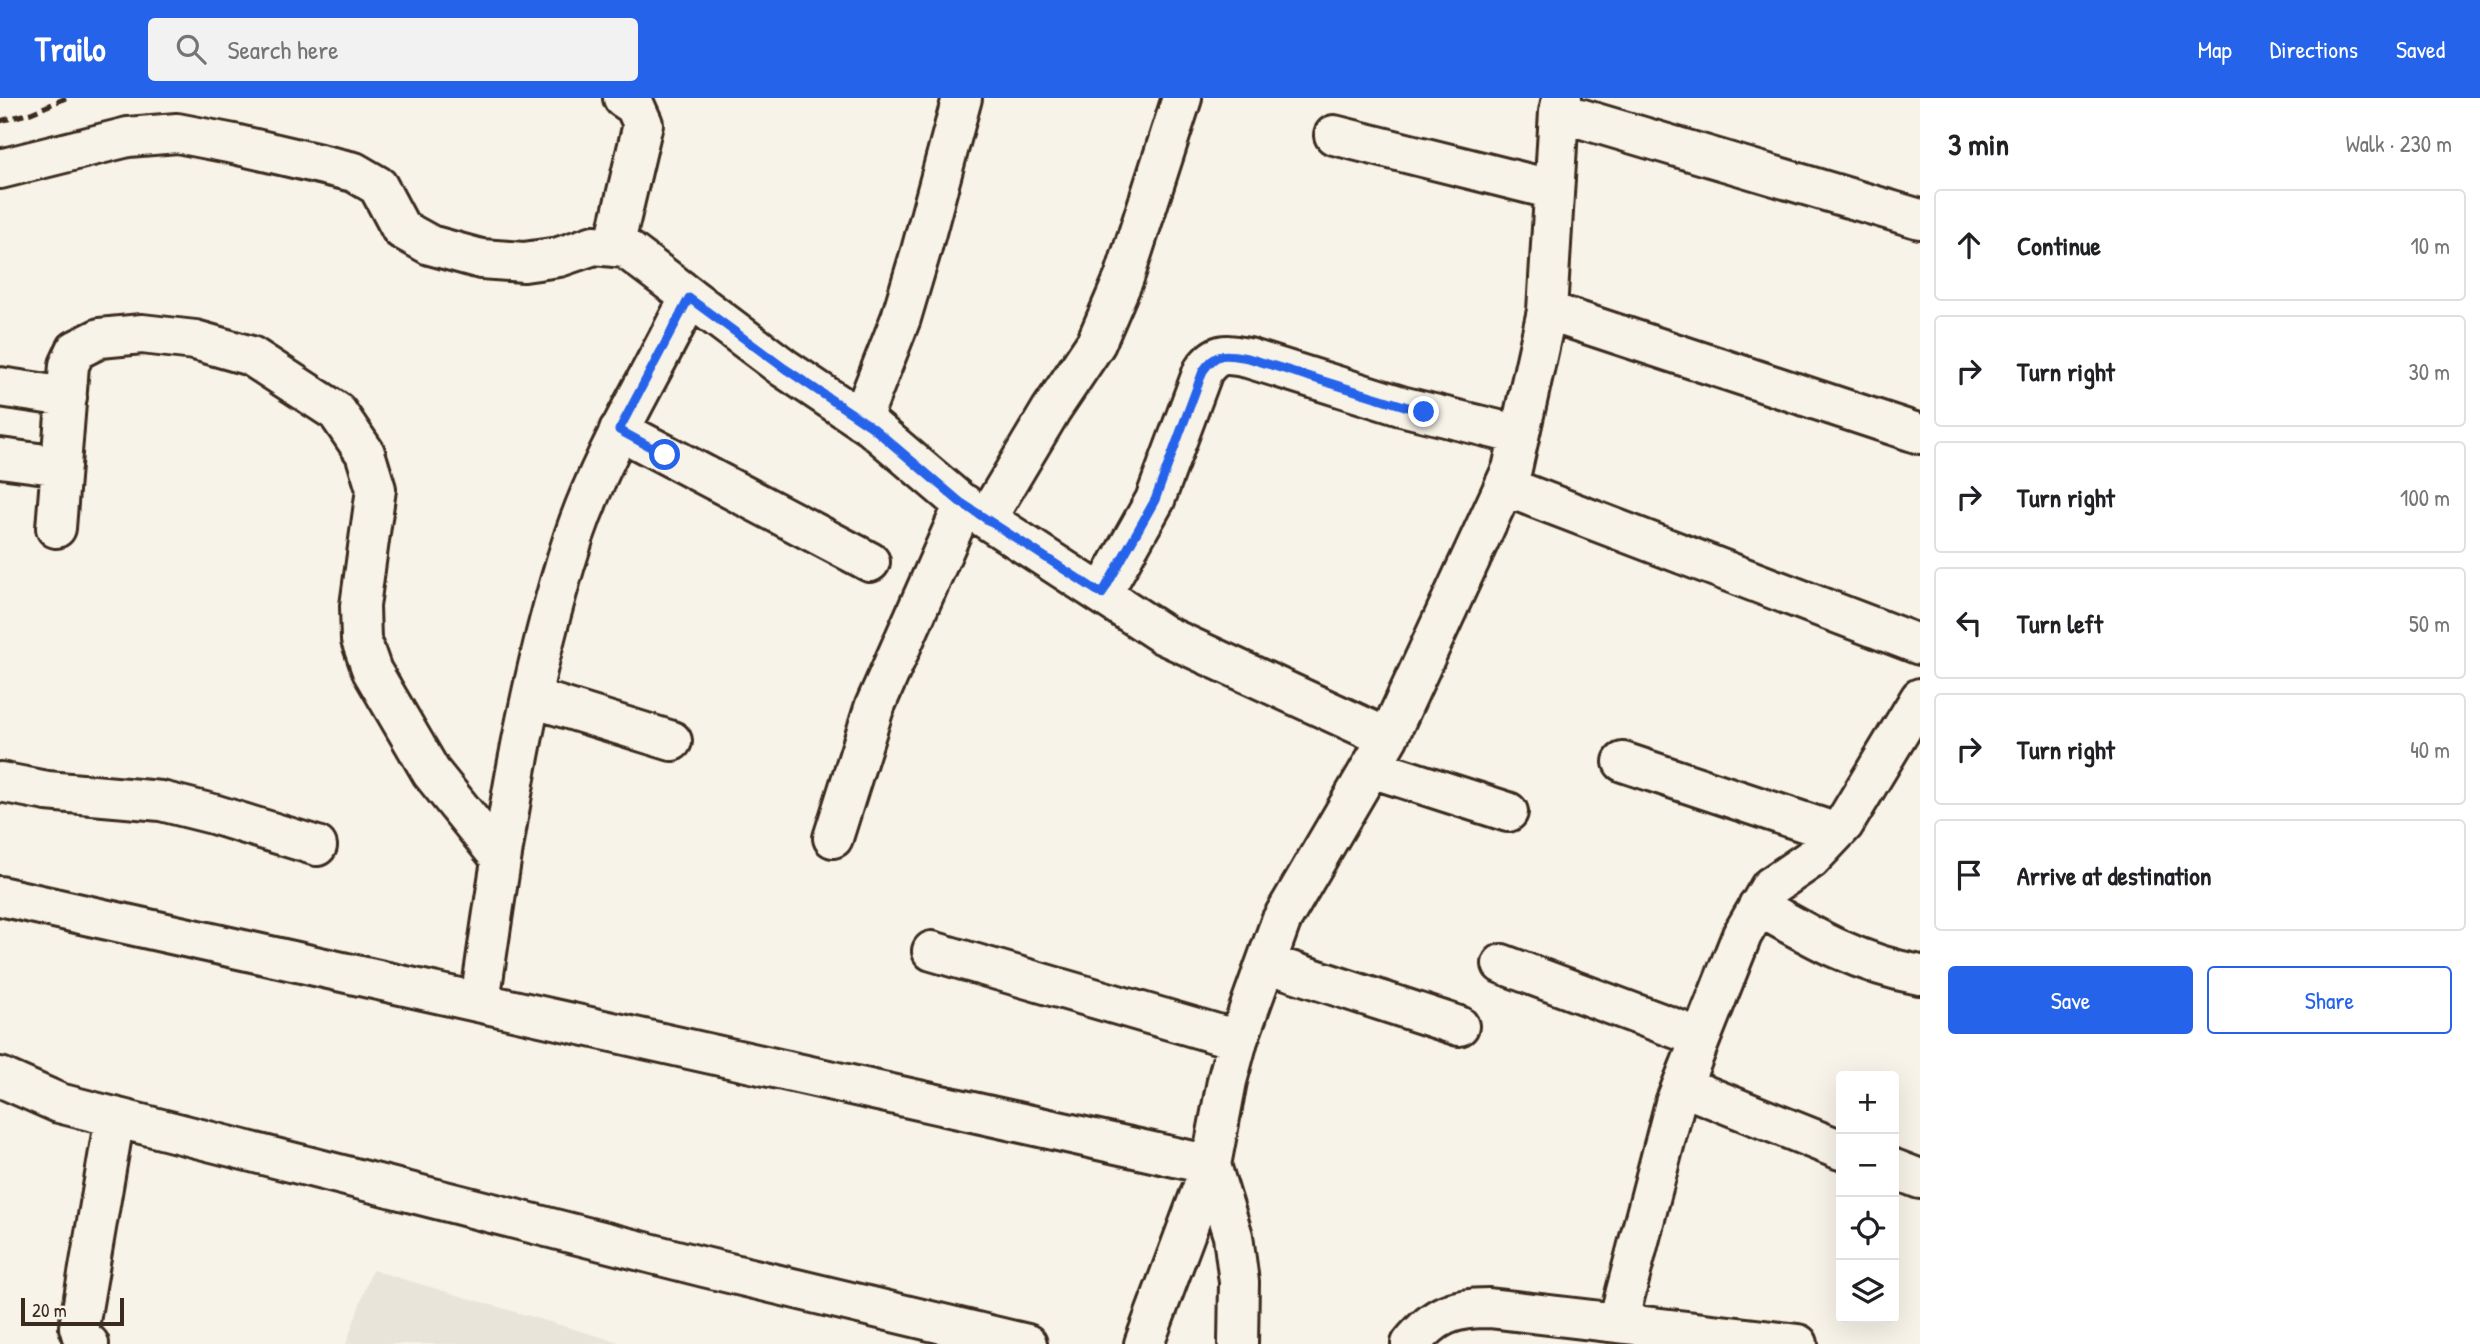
<!DOCTYPE html>
<html lang="en">
<head>
<meta charset="utf-8">
<style>
	:root { --surface:#fff; --page:#f2f2f2; --text:#202124; --muted:#757577; --line:#e0e0e0; --accent:#2563eb }
	body { margin:0; font-family:"Patrick Hand",sans-serif; background:var(--page); color:var(--text) }
	.controls { position:absolute; right:21px; bottom:21px; display:grid; overflow:hidden; border-radius:7px; box-shadow:0 7px 28px #0002 }
	.controls button { width:63px; height:63px; display:grid; place-items:center; padding:0; border:0; border-bottom:2px solid var(--line); background:var(--surface); color:var(--text); font:35px sans-serif }
	.scale { position:absolute; left:21px; bottom:18px; width:103px; box-sizing:border-box; padding-left:7px; border:4px solid #3b2a1e; border-top:0; font-size:19px; line-height:24px; white-space:nowrap; color:#3b2a1e; -webkit-text-stroke:5px #f7f3e8; paint-order:stroke }
	.stop { position:absolute; width:21px; height:21px; margin:-16px; border:5px solid #2563eb; border-radius:50%; background:#fff }
	.stop.end { background:#2563eb; border-color:#fff; box-shadow:0 2px 7px #0008 }
	.list { margin:0; padding:0; list-style:none }
	h2 { display:flex; justify-content:space-between; align-items:center; height:91px; margin:0; padding:0 28px; font-size:30px }
	h2 small { font-size:23px; font-weight:400; color:var(--muted) }
	.list li { display:grid; grid-template-columns:46px 1fr auto; gap:21px; align-items:center; box-sizing:border-box; height:112px; margin:0 14px 14px; padding:0 14px; border:2px solid var(--line); border-radius:7px }
	.list b { display:block; font-size:26px; white-space:nowrap }
	.list em { font-size:23px; font-style:normal; color:var(--muted) }
	.actions { display:flex; gap:14px; padding:21px 28px }
	.actions a { flex:1; padding:16px 0; border:2px solid var(--accent); border-radius:7px; text-align:center; font-size:24px; color:var(--accent) }
	.actions .main { background:var(--accent); color:#fff }
	.icon { flex:none; width:38px; height:38px; fill:none; stroke:currentColor; stroke-width:2; stroke-linecap:round; stroke-linejoin:round }
	.map { position:relative; flex:none; width:1920px; height:1246px; overflow:hidden }
	header { display:flex; align-items:center; gap:42px; box-sizing:border-box; height:98px; padding:0 35px; background:var(--accent); color:#fff }
	header strong { font-size:33px }
	nav { display:flex; gap:38px; margin-inline-start:auto; font-size:24px }
	.search { width:490px; height:63px; background:var(--page); display:flex; align-items:center; gap:18px; box-sizing:border-box; padding:0 24px; border-radius:7px; color:var(--muted); font-size:26px }
	main { display:flex }
	aside { flex:1; background:var(--surface) }
	.map>svg:first-child { display:block }
	.built { fill:#e9e4d9 }
	.lines { fill:none; stroke-linecap:round; stroke-linejoin:round }
	.minor-casing { stroke:#3b2a1e; stroke-width:44 }
	.minor { stroke:#f7f3e8; stroke-width:38 }
	.rail { stroke:#3b2a1e; stroke-width:5; stroke-dasharray:10 5; stroke-linecap:butt }
	.route { stroke:#2563eb; stroke-width:9 }
</style>
</head>
<body>
<header>
<strong>Trailo</strong>
<div class="search"><svg class="icon" aria-label="search" viewBox="0 0 24 24"><circle cx="10" cy="10" r="6"/><path d="M15 15l6 6"/></svg>Search here</div>
<nav><a>Map</a><a>Directions</a><a>Saved</a></nav>
</header>
<main>
<div class="map">
<svg width="1920" height="1246" viewBox="0 0 1920 1246">
	<rect width="100%" height="100%" fill="#f7f3e8"/>
	<filter id="ink" filterUnits="userSpaceOnUse"><feTurbulence type="fractalNoise" baseFrequency=".0143" numOctaves="2"/><feDisplacementMap in="SourceGraphic" scale="14" xChannelSelector="R" yChannelSelector="G"/><feConvolveMatrix kernelMatrix="1 2 1 2 8 2 1 2 1" color-interpolation-filters="sRGB"/></filter>
	<g filter="url(#ink)">
		<path class="built" d="M 372,1172 L 625,1246 L 346,1246 Z"/>
		<g class="lines">
			<g class="minor-casing">
				<path id="minor" d="M 1559,14 L 1920,121
					M 1334,37 L 1554,92
					M 0,71 L 128,39 L 177,35 L 234,46 L 354,74 L 378,88 L 401,131 L 430,147 L 481,161 L 524,164 L 559,159 L 594,147 L 625,150 L 784,270 L 872,329 L 960,404 L 1164,537 L 1388,640
					M 614,149 L 643,26 L 635,8 L 623,0
					M 1547,213 L 1920,336
					M 0,289 L 67,299
					M 861,322 L 901,220 L 921,153 L 962,0
					M 619,332 L 870,464
					M 0,360 L 61,368
					M 1504,388 L 1920,547
					M 986,421 L 1051,312 L 1096,245 L 1124,180 L 1182,0
					M 56,430 L 69,267 L 76,252 L 100,240 L 142,236 L 195,242 L 251,258 L 337,314 L 365,355 L 376,391 L 360,508 L 361,542 L 372,573 L 431,674 L 501,761
					M 1102,496 L 1155,402 L 1203,273 C 1217,253 1226,256 1248,260 L 1401,308 L 1519,337
					M 533,600 L 672,643
					M 1623,664 L 1834,734
					M 1371,670 L 1508,714
					M 0,684 L 47,693 L 161,703 L 213,716 L 317,748
					M 833,740 L 874,610 L 964,406
					M 0,798 L 1211,1067 L 1233,1138 L 1239,1184 L 1238,1246
					M 1758,808 C 1812,839 1858,866 1920,877
					M 932,853 L 1238,942
					M 1266,865 L 1459,928
					M 1502,866 L 1701,940
					M 480,904 C 502,749 525,588 574,438 C 603,353 650,280 689,200
					M 0,979 L 59,1005 L 704,1169 L 1027,1246
					M 1682,988 L 1841,1052
					M 1894,1071 L 1920,1081
					M 1618,1224 L 1675,1005 L 1742,837 L 1770,789 L 1811,761 L 1844,726 L 1920,600
					M 89,1246 L 83,1242 L 79,1229 L 115,1019
					M 1144,1246 L 1211,1067 L 1227,983 L 1238,942 L 1281,823 L 1388,640 L 1512,371 L 1547,213 L 1559,14 L 1562,0
					M 1411,1246 C 1435,1217 1452,1210 1489,1210 L 1798,1246"/>
			</g>
			<use href="#minor" class="minor"/>
			<path class="rail" d="M 0,23 L 31,15 L 66,0"/>
		</g>
	</g>
	<g class="lines" filter="url(#ink)">
		<path class="route" d="M 665,357 L 619,332 L 689,200 L 784,270 L 872,329 L 960,404 L 1102,496 L 1155,402 L 1203,273 C 1217,253 1226,256 1248,260 L 1424,314"/>
	</g>
</svg>
<div class="controls">
<button>+</button>
<button>−</button>
<button><svg class="icon" aria-label="locate" viewBox="0 0 24 24"><circle cx="12" cy="12" r="6"/><path d="M12 2v4M12 18v4M2 12h4M18 12h4"/></svg></button>
<button><svg class="icon" aria-label="layers" viewBox="0 0 24 24"><path d="M12 4l9 5-9 5-9-5zM3 14l9 5 9-5"/></svg></button>
</div>
<div class="scale">20 m</div>
<div class="stop" style="left:665px;top:357px"></div>
<div class="stop end" style="left:1424px;top:314px"></div>
</div>
<aside>
<h2>3 min<small>Walk · 230 m</small></h2>
<ul class="list">
<li><svg class="icon" aria-label="ahead" viewBox="0 0 24 24"><path d="M12 20V5M6 11l6-6 6 6"/></svg><div><b>Continue</b></div><em>10 m</em></li>
<li><svg class="icon" aria-label="right" viewBox="0 0 24 24"><path d="M7 20v-9h11M14 6l5 5-5 5"/></svg><div><b>Turn right</b></div><em>30 m</em></li>
<li><svg class="icon" aria-label="right" viewBox="0 0 24 24"><path d="M7 20v-9h11M14 6l5 5-5 5"/></svg><div><b>Turn right</b></div><em>100 m</em></li>
<li><svg class="icon" aria-label="left" viewBox="0 0 24 24"><path d="M17 20v-9H6M10 6l-5 5 5 5"/></svg><div><b>Turn left</b></div><em>50 m</em></li>
<li><svg class="icon" aria-label="right" viewBox="0 0 24 24"><path d="M7 20v-9h11M14 6l5 5-5 5"/></svg><div><b>Turn right</b></div><em>40 m</em></li>
<li><svg class="icon" aria-label="arrive" viewBox="0 0 24 24"><path d="M6 21V4h12l-3 4 3 4H6"/></svg><div><b>Arrive at destination</b></div></li>
</ul>
<div class="actions"><a class="main">Save</a><a>Share</a></div>
</aside>
</main>
</body>
</html>
